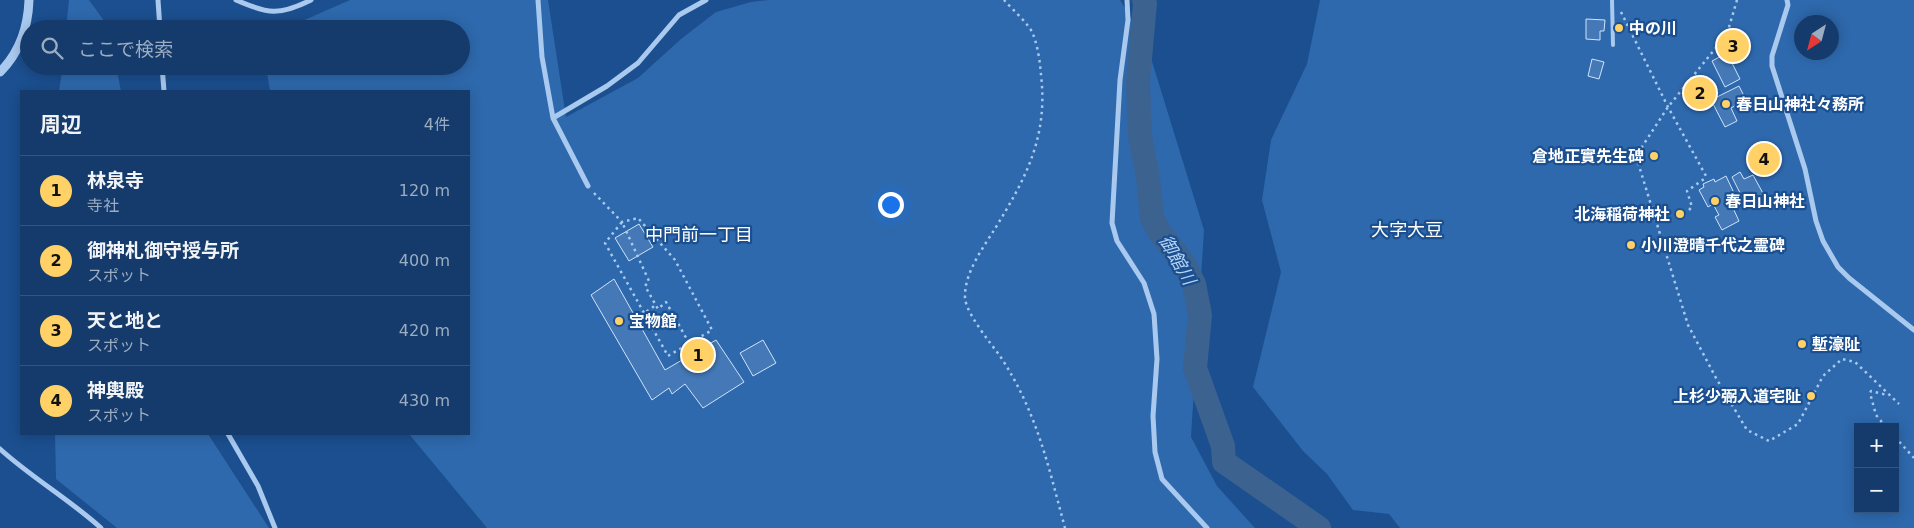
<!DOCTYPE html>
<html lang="ja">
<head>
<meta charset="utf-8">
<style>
	:root { --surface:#143b6b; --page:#1d4271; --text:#f1f3f6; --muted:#9dadc1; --line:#33557e; --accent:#ffd166 }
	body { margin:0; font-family:"DejaVu Sans","Noto Sans JP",sans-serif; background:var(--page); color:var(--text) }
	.controls { position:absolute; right:15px; bottom:15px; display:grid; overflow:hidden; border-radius:0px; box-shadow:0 2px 12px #0003 }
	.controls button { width:45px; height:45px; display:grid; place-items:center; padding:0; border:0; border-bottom:1px solid var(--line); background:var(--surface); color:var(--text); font:25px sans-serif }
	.compass { position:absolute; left:1794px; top:15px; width:45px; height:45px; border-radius:50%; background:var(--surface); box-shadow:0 2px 12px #0003; rotate:216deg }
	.you { position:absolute; left:890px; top:204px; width:18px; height:18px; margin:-12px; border:4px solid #fff; border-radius:50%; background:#1a73e8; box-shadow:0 0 0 8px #1a73e833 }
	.badge { display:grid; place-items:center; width:32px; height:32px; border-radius:50%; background:var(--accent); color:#111; font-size:16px; font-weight:700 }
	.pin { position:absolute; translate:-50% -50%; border:2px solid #fff; box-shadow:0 1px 5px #0006 }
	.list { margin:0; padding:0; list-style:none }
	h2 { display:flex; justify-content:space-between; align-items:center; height:65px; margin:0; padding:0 20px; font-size:21px }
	h2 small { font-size:16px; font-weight:400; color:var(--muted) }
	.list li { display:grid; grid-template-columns:32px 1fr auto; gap:15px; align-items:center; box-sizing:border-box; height:70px; padding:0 20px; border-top:1px solid var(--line) }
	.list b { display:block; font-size:19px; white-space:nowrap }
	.list p { margin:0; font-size:16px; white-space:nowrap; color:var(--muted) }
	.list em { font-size:16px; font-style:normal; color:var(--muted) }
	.icon { flex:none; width:28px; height:28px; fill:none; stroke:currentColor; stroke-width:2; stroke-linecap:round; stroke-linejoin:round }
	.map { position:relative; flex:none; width:1914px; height:528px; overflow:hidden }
	.search { position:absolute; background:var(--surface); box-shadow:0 2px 12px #0003; left:20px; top:20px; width:450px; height:55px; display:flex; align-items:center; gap:12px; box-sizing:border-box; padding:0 18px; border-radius:28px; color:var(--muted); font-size:19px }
	.panel { position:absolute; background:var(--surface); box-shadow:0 2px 12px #0003; left:20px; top:90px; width:450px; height:345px; border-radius:0px }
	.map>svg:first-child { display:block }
	.green { fill:#2e69ad; fill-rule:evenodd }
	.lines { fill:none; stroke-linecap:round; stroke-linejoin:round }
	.river { stroke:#3c6290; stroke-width:24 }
	.building { fill:#4478b7; stroke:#cfe3fa }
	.path { stroke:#a9c9ee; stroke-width:2.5; stroke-dasharray:2.5 4; stroke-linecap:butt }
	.service { stroke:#a9c9ee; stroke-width:4 }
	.minor { stroke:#a9c9ee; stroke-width:5 }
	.tertiary { stroke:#a9c9ee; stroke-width:9 }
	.poi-dot { fill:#ffd166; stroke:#1b4f8f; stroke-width:2 }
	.labels { text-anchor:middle; stroke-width:4.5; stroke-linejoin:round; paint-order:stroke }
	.poi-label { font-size:16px; font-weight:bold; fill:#fff; stroke:#1b4f8f; text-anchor:start }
	.neighbourhood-label { font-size:18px; fill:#fff; stroke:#1b4f8f }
	.water-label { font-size:18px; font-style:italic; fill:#b5d3f5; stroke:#1b4f8f }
</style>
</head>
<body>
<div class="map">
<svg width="1914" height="528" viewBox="0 0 1914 528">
	<rect width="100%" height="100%" fill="#1b4f8f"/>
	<path class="green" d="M 69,0 L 89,0 L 110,29 L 66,29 Z
		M 350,0 L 548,0 L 566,117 L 638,78 L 681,39 L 716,12 L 751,2 L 769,0 L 1120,0 L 1146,42 L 1204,230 L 1191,437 L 1217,486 L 1255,528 L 487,528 L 409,434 L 469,434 L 469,91 L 270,91 L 266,66 L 461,66 L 461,29 L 284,29 Z
		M 1320,0 L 1914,0 L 1914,528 L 1400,528 L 1389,514 L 1353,510 L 1327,474 L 1303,451 L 1253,387 L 1281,272 L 1262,200 L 1271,140 L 1307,64 ZM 1802,22 L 1832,22 L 1832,52 L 1802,52 ZM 1858,427 L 1895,427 L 1895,509 L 1858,509 Z
		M 63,66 L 116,66 L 121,91 L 59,91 Z
		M 55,434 L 208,434 L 269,528 L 117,528 L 56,479 Z"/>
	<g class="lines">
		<path class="river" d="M 1144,0 L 1145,3 L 1138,81 L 1140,136 L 1148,177 L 1152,217 L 1158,230 L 1184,264 L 1194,284 L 1200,315 L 1195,368 L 1223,446 L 1224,462 L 1319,528"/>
	</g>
	<path class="building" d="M 1586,19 L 1605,20 L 1604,31 L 1600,31 L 1600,40 L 1586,39 Z
		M 1731,40 L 1738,43 L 1735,51 L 1728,48 Z
		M 1727,53 L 1740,79 L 1725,87 L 1712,61 Z
		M 1592,59 L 1604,62 L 1599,79 L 1588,76 Z
		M 1703,76 L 1714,83 L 1697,110 L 1686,103 Z
		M 1739,86 L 1746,100 L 1731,108 L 1737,121 L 1725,127 L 1711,100 Z
		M 1765,153 L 1770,162 L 1762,166 L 1758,157 Z
		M 1740,172 L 1744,179 L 1753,175 L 1765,197 L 1747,207 L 1732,177 Z
		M 1726,176 L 1734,193 L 1724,199 L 1730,210 L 1733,208 L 1739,221 L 1722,230 L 1715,217 L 1719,215 L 1713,204 L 1708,207 L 1699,190 L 1704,187 L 1703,184 L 1714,179 L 1715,182 Z
		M 1682,209 L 1685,216 L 1679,219 L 1675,212 Z
		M 639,224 L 653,247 L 629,261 L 615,238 Z
		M 614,279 L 665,370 L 716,340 L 744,382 L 703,408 L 685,384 L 672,394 L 669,388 L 652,400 L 591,295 Z
		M 763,340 L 776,363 L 753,376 L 740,353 Z"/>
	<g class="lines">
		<path class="path" d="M 1004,0 C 1012,9 1029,24 1033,34 C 1038,47 1040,62 1041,75 C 1048,136 1027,176 996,227 C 983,248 964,273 965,298 C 966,313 991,344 1000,356 C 1037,412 1048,465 1065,528
			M 1737,0 L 1727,34 L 1668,107 L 1636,156 L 1688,325 L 1716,378 L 1747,430 L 1769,441 L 1798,424 L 1823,376 L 1842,359 L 1855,362 L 1899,404
			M 1621,12 L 1668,107 L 1706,176
			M 594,193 L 622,222 L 638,218 L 675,260 L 712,330 L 668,356 L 605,243 L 622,222 L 649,281 L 645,286 L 658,309 L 666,302 L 689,343
			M 1689,210 L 1692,207 L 1687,191 L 1704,179
			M 636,319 L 656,305
			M 1886,427 L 1876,415 L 1870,393 L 1871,391 L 1887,395
			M 1895,437 L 1914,458"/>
		<path class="service" d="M 1612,0 L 1613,45"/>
		<path class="minor" d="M 158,0 L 160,29
			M 236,0 C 268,14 279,16 311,0
			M 538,0 L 542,57 L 553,118 L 588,186
			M 1127,0 L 1128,20 L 1120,80 L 1112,223 L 1117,241 L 1144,283 L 1154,314 L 1157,359 L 1153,416 L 1155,452 L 1162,479 L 1207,528
			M 1787,0 L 1788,5 L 1772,56 L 1772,66 L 1805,169 L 1816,221 L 1823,241 L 1838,267 L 1849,278 L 1914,330
			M 162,66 L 164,91
			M 553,118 L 607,86 L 638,63 L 679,15 L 706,0
			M 228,434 L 258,486 L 275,528
			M 0,449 C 32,478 69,499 101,528"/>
		<path class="tertiary" d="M 0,72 C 20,52 28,28 29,0"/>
	</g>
	<g class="poi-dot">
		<circle cx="1619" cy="28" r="5"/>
		<circle cx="1726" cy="104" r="5"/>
		<circle cx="1654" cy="156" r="5"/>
		<circle cx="1715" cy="201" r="5"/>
		<circle cx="1680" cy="214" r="5"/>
		<circle cx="1631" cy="245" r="5"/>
		<circle cx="619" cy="321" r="5"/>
		<circle cx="1802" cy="344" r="5"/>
		<circle cx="1811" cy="396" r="5"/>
	</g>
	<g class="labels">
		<g class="poi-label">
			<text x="1629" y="34">中の川</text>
			<text x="1736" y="110">春日山神社々務所</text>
			<text x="1644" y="162" text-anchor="end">倉地正實先生碑</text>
			<text x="1725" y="207">春日山神社</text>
			<text x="1670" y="220" text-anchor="end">北海稲荷神社</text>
			<text x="1641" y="251">小川澄晴千代之霊碑</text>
			<text x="629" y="327">宝物館</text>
			<text x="1812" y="350">塹濠阯</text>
			<text x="1801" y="402" text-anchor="end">上杉少弻入道宅阯</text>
		</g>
		<g class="neighbourhood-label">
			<text x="1407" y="236">大字大豆</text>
			<text x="699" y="241">中門前一丁目</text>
		</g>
		<g class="water-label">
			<text transform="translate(1177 260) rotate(60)" y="6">御館川</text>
		</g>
	</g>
</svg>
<div class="controls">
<button>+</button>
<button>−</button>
</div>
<svg class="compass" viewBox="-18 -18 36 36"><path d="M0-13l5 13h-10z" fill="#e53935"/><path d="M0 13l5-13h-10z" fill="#9dadc1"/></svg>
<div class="you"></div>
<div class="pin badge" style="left:698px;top:355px">1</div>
<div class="pin badge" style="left:1700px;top:93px">2</div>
<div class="pin badge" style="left:1733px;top:46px">3</div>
<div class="pin badge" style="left:1764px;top:159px">4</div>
<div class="search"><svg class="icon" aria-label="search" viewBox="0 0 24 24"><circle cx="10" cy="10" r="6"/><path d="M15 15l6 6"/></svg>ここで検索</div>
<section class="panel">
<h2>周辺<small>4件</small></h2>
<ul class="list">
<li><span class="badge">1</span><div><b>林泉寺</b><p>寺社</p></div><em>120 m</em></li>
<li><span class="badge">2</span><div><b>御神札御守授与所</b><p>スポット</p></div><em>400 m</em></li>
<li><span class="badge">3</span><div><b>天と地と</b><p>スポット</p></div><em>420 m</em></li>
<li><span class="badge">4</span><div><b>神輿殿</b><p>スポット</p></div><em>430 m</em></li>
</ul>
</section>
</div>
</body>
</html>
